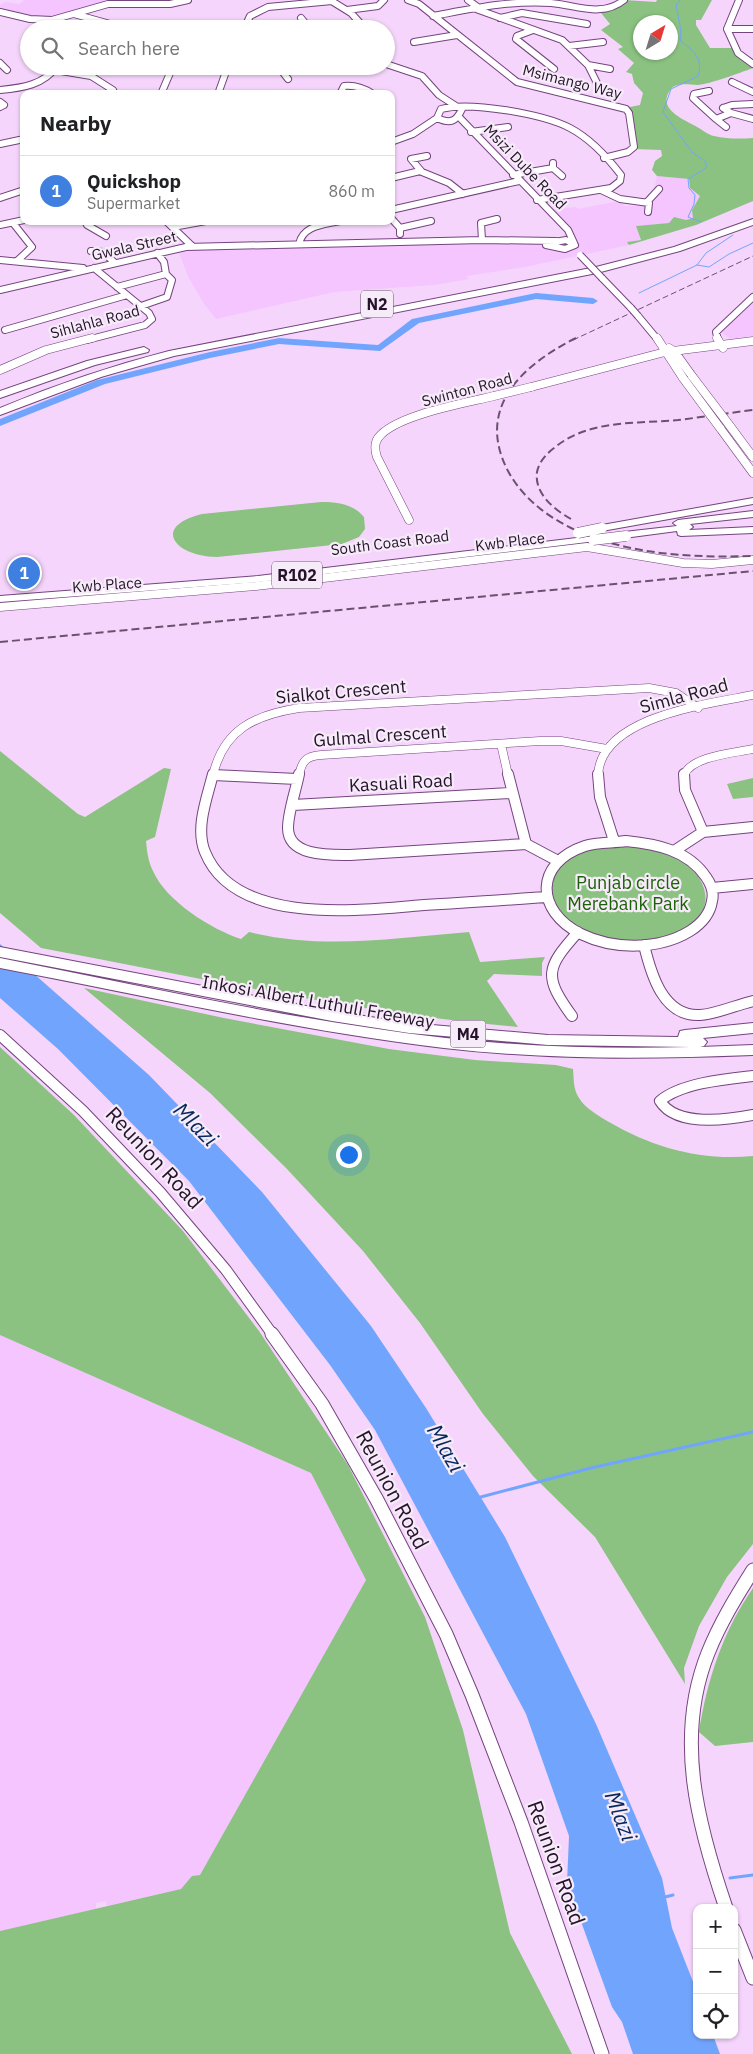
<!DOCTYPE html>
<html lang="en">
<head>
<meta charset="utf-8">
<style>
	:root { --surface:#fff; --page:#f6f6f6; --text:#202124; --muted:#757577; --line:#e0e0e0; --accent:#1b6704 }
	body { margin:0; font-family:"IBM Plex Sans",sans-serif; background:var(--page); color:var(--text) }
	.controls { position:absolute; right:15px; bottom:15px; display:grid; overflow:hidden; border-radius:10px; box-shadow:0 1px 4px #0004 }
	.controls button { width:45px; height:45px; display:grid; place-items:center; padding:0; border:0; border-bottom:1px solid var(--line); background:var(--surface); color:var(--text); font:25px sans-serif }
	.compass { position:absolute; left:633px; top:15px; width:45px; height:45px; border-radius:50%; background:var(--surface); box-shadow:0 1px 4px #0004; rotate:38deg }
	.you { position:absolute; left:348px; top:1154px; width:18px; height:18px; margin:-12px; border:4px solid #fff; border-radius:50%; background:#1a73e8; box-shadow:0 0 0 8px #1a73e833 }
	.badge { display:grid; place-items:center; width:32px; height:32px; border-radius:50%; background:var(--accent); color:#fff; font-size:16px; font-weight:700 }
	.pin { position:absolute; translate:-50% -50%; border:2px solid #fff; box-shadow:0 1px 5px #0006 }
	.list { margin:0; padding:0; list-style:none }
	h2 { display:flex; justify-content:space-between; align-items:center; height:65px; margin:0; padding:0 20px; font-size:21px }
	h2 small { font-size:16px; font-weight:400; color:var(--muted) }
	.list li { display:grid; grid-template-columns:32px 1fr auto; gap:15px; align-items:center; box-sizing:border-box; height:70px; padding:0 20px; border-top:1px solid var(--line) }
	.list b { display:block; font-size:19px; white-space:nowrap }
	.list p { margin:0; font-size:16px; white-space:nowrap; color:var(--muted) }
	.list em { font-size:16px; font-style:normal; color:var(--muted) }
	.icon { flex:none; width:28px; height:28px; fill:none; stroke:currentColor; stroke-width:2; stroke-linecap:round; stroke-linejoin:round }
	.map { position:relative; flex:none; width:753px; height:2054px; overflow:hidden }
	.search { position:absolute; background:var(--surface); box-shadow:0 1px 4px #0004; left:20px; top:20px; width:375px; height:55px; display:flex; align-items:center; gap:12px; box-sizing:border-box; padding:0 18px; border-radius:28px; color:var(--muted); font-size:19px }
	.panel { position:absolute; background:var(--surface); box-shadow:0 1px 4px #0004; left:20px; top:90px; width:375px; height:135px; border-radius:10px }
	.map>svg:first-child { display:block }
	.built { fill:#f4c5fe }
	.green { fill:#8bc281; fill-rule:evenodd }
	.water { fill:#71a5fd }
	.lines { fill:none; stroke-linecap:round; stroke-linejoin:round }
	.stream-far1 { stroke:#71a5fd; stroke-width:1 }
	.stream { stroke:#71a5fd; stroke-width:3 }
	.river { fill:#71a5fd; fill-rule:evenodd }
	.minor-far3-casing { stroke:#74447e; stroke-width:8 }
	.minor-far2-casing { stroke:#74447e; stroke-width:9 }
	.minor-far1-casing { stroke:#74447e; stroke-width:12 }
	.minor-casing { stroke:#74447e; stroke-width:15 }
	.major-casing { stroke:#74447e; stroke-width:2 }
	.highway-casing { stroke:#74447e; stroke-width:2 }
	.minor-far3 { stroke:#fff; stroke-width:6 }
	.minor-far2 { stroke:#fff; stroke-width:8 }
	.minor-far1 { stroke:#fff; stroke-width:10 }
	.minor { stroke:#fff; stroke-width:13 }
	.major { fill:#fff; fill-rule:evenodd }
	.highway { fill:#fff; fill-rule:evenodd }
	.rail-far1 { stroke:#6a526f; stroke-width:1; stroke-dasharray:6 3; stroke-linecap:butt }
	.rail { stroke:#6a526f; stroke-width:2; stroke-dasharray:8 4; stroke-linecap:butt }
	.minor-bridge-far1-casing { stroke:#74447e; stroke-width:8; stroke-linecap:butt }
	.minor-bridge-casing { stroke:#74447e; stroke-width:9; stroke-linecap:butt }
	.major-bridge-casing { stroke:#74447e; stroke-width:11; stroke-linecap:butt }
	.minor-bridge-far1 { stroke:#fff; stroke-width:6 }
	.minor-bridge { stroke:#fff; stroke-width:8 }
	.major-bridge { stroke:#fff; stroke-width:10 }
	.labels { text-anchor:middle; stroke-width:4.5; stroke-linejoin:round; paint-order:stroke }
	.far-street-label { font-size:15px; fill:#26122a; stroke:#f6ebf8 }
	.shield { fill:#f6ebf8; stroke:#645368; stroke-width:1 }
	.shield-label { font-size:16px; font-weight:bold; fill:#26122a }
	.street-label { font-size:18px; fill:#26122a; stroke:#f6ebf8 }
	.park-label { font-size:18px; fill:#1b6107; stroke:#f6ebf8 }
	.near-street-label { font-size:21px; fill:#26122a; stroke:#f6ebf8 }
	.near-water-label { font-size:22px; font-style:italic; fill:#08285d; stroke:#f6ebf8 }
</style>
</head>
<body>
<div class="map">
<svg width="753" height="2054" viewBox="0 0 753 2054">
	<rect width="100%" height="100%" fill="#f6d5fc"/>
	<path class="built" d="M 24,0 L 136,0 L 133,3 L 115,3 L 52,20 L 0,12 L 0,5 L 6,2 L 20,4 Z
		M 657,176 L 689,179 L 690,188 L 700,196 L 695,204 L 693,218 L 686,220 L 674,217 L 669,223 L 636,226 L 641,240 L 628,242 L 629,245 L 525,267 L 466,276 L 469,279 L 434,285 L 334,292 L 216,319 L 204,304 L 188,276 L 179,253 L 175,249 L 561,240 L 566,232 L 547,210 L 576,207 L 578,209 L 619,201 L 625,206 L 650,206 Z
		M 753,300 L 753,336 L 731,339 L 722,333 Z
		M 0,1335 L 311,1473 L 366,1580 L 200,1875 L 192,1876 L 181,1889 L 107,1906 L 106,1901 L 96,1903 L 96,1909 L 0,1931 Z"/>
	<path class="green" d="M 624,0 L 656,2 L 657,0 L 712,0 L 701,20 L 696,20 L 696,25 L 710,48 L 734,48 L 753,64 L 753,68 C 739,73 711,84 697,85 C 689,85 677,82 671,89 C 655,109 685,120 697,127 C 703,130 708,135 714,136 C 727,139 740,139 753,138 L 753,201 L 696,225 L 629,245 L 627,242 L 641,240 L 636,226 L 669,223 L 674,217 L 686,220 L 693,218 L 692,210 L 700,196 L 690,188 L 689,179 L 657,176 L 652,170 L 655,161 L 662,156 L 661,150 L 633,149 L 625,108 L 640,105 L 643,93 L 634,83 L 632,74 L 626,72 L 634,63 L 618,49 L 623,47 L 601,30 L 610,24 L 601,13 L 603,10 ZM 640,22 L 670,22 L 670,52 L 640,52 Z
		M 321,502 C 338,502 353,504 364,517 L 365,529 L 359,537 L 342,544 L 217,557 C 176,557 150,527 202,514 Z
		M 0,751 L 78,814 L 85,817 L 164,768 L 171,769 L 155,837 L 146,841 C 147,851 148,861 153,871 C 166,901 211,929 241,939 L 249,932 C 322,950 396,938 469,932 L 480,962 L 545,957 L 542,963 L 542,976 L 494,974 L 487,981 L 518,1027 C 358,1013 200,978 41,948 L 0,913 Z
		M 753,778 L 753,797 L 733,799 L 727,784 Z
		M 622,844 C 634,846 648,846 659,850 C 707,865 728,913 672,936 C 654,943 631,942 612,939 C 598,937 574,930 564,919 C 558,913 554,903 550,896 C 551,889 551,879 554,872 C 566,849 600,847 622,844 Z
		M 84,988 L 224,1018 L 389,1049 L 475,1060 L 556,1065 L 573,1069 C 574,1079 573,1089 579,1098 C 585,1108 599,1116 609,1122 C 654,1148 701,1161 753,1156 L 753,1544 L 727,1577 L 699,1626 L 684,1668 L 685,1684 L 595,1537 L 533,1476 L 483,1414 L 420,1323 L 363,1251 L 287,1169 L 210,1093 Z
		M 0,1047 L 74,1115 L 183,1231 L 259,1331 L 348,1465 L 425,1617 L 463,1730 L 510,1933 L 572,2054 L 0,2054 L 0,1931 L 181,1889 L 192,1876 L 200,1875 L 366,1580 L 311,1473 L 0,1335 Z
		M 753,1588 L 753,1742 L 715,1746 L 699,1732 C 707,1680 723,1631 753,1588 Z"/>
	<path class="water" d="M 0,944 L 149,1075 L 262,1192 L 371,1326 L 426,1408 L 505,1537 L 596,1724 L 662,1878 L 672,1928 L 697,1992 L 697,2035 L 713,2035 L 720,2054 L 633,2054 L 622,2022 L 612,2007 L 567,1883 L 569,1836 L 526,1714 L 375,1430 L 330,1365 L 189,1181 L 58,1049 L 0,998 Z"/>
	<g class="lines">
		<path class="stream-far1" d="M 680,0 L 676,5 L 681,31 L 680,40 C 693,51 704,58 698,76 L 671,89 L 663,112 L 692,152 L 706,162 L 706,168 L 688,179 L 689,188 L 695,195 L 694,204 L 688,217 L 701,222
			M 697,265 L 709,267 L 729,254 L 753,243
			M 639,293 L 697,265 L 706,253 L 733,235"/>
		<path class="stream" d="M 477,1498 L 591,1468 L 753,1432
			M 730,1878 L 753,1875
			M 665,1897 L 673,1895"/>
		<path class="river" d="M 536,293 L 593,298 L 598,301 L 593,304 L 536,299 L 419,323 L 380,351 L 279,344 L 210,358 L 105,384 L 0,426 L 0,419 L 97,380 L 210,352 L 279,338 L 378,345 L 412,319 Z"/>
		<g class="minor-far3-casing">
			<path id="minor-far3" d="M 330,0 L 351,13 L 361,24 L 360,29
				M 408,0 L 419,4 L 517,82 L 626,109 L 629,113 L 634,147 L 628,152 L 604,158
				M 468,0 L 479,8
				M 739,0 L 727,29 L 738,53 L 753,64
				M 476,9 L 562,40 L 588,65 L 597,83
				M 347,10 L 378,6 L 384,0
				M 0,12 L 30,19 L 52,20 L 108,4 L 170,4 L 188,0
				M 74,14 L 128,29
				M 433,16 C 471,9 511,0 551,3 C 576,5 602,18 624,0
				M 301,18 L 306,24 L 305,29
				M 500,18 L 522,13 L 587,24
				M 306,27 L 325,29
				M 244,29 L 250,16 L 268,7 L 332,1
				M 727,29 L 753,29
				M 533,30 L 517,36 L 516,39 L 554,69
				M 414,42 L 457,35
				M 569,46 L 603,42
				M 0,63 L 7,70
				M 386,64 L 422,76 L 439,95 L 456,106
				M 588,65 L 610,69
				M 278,66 L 288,79
				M 55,70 L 91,76 L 113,90
				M 732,82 L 753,92
				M 0,90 C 22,88 44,85 57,66
				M 709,91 L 694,94 L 693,98 L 716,119 L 731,113
				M 161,94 L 170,73 L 166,66
				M 218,94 L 228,66
				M 340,94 L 344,86 C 355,85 364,88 373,94
				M 0,102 L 4,105 L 0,107
				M 459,107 L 462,109 C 456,122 450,124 437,118 L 441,109 C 470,101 543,114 570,128 C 589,138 608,158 621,175 L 620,181 L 611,188 L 537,200
				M 723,108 L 731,113 L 753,119
				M 723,108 L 732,105 L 753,104
				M 459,117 L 568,230 L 574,243
				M 716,119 L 726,127
				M 471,132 L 508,127
				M 391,142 L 413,134 L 437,118
				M 0,144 L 24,139
				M 427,156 L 411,159 L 422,172 L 449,183 L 463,194
				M 553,163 L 553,168 L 562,176
				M 513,175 L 553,168
				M 391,178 L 420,171
				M 601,190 L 620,199 L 649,203 L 648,212
				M 0,198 L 24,190
				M 647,202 L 659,189
				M 391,210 L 519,181
				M 391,218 L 400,228 L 400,234
				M 85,221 L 87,225 L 106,236
				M 166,221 L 192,246
				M 13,223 L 32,247 L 17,261
				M 0,225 L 24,220
				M 173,227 L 206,221
				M 400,228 L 431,221
				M 482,240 L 481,223 L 497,219
				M 299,244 C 303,225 324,225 340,221
				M 546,245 L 565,249 L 575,245 L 566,240 L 555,242 L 554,245
				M 91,251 L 103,252 L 115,263
				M 0,260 L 83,268
				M 602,278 L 631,308
				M 117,287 L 166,274 L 164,262 L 157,253
				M 0,290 L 186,247 L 482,240 L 556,241
				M 141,306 L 167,297 L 172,280 L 166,274
				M 638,316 L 658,340
				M 5,330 L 127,295
				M 87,340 L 145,325 L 152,319 L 149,313 L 94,268
				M 718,340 L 716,332 L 753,297"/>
		</g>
		<g class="minor-far2-casing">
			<path id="minor-far2" d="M 657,338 L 683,378
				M 717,338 L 723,348
				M 669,348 L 674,351 L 692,376
				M 0,370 L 46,350 L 92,338
				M 531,387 L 665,352 L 753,341
				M 730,426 L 753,457
				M 720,428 L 753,473
				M 409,520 L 377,457 C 375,451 374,444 378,438 C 395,415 466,403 494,396
				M 0,607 L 256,586 L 587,547 L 683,563 L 712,564 L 753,560
				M 501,744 L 508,775
				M 213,775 L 220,775
				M 213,775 C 224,729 255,715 299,708 L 649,688 L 676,693 L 698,708
				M 299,775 C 302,761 306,756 321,755 L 540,741 L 561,741 L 607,749
				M 598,775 C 601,716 709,704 753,695
				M 684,775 C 692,756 734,753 753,749"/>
		</g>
		<g class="minor-far1-casing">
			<path id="minor-far1" d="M 213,774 C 207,798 195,828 205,852 C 235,927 362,910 424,905 C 465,903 505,900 546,897
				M 299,774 C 296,790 288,812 288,828 C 288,857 331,855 350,855 L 526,844 L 558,861
				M 508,774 L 526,844
				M 598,774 L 600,797 L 614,841
				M 684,774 L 685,790 L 703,832
				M 213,775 L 297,779
				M 293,805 L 511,793
				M 626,841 C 656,844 688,850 706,877 C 711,884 714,893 712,901 C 710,914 701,924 690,931 C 659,950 614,950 581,934 C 535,911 534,863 585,846 C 597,842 613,843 626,841 Z
				M 674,851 L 703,832 L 753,827
				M 712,888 L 753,884
				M 644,945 C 651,974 663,1017 700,1015 C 717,1014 736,1005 753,1001
				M 572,1016 C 543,976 546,968 578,932
				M 0,1035 L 83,1111 L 160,1192 L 226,1270 L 273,1335
				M 753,1076 C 726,1079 681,1083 660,1101 C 676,1127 727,1120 753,1115"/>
		</g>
		<g class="minor-casing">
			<path id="minor" d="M 272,1334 L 322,1404 L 377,1500 L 446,1634 L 472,1695 L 521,1822 L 602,2054
				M 726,1908 C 698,1826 674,1738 708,1653 C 720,1623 736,1597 753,1570
				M 734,1930 L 753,1978"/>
		</g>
		<g class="major-casing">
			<path id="major" d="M 753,498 L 753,504 L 602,531 L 597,528 L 602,525 Z
				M 753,511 L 753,517 L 690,524 L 693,527 L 689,530 L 753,527 L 753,533 L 681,536 L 678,535 L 677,531 L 624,538 L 619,535 L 624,532 L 677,526 L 673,523 L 678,520 Z
				M 593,536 L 598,539 L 596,541 L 258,582 L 0,602 L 0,596 L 258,576 Z"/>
		</g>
		<g class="highway-casing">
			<path id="highway" d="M 753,219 L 753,225 L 680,251 L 597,273 L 174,356 L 101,377 L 0,415 L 0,408 C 55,385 111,366 169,351 L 596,267 L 674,247 Z
				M 144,347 L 149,350 L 148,352 L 95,365 L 0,398 L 0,391 L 87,361 Z
				M 0,947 L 332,1011 L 409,1023 L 548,1035 L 678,1037 L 680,1031 L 685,1030 L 753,1023 L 753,1033 L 703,1038 L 707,1042 L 704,1046 L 700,1047 L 753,1045 L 753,1055 C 650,1059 547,1060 444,1048 C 295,1030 147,996 0,968 L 0,958 C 148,987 297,1021 446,1038 C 528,1047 609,1049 691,1047 L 548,1045 L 409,1033 L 332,1021 L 0,957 Z"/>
		</g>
		<use href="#minor-far3" class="minor-far3"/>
		<use href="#minor-far2" class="minor-far2"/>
		<use href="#minor-far1" class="minor-far1"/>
		<use href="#minor" class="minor"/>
		<use href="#major" class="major"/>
		<use href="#highway" class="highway"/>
		<path class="rail-far1" d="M 573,340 L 753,256"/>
		<path class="rail" d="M 576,338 C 522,365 475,408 508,471 C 522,497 545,515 571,528 C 627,555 693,558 753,556
			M 571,519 C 555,510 534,494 537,472 C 539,462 546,454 554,448 C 589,419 636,424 678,420 C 703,417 728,413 753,410
			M 0,642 L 753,571"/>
		<g class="minor-bridge-far1-casing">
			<path id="minor-bridge-far1" d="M 580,255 L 602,278
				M 631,308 L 638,316"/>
		</g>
		<g class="minor-bridge-casing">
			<path id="minor-bridge" d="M 692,376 L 730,426
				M 683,378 L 720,428
				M 494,396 L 531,387"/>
		</g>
		<g class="major-bridge-casing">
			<path id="major-bridge" d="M 578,533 L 602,528
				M 593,540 L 626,536"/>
		</g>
		<use href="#minor-bridge-far1" class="minor-bridge-far1"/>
		<use href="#minor-bridge" class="minor-bridge"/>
		<use href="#major-bridge" class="major-bridge"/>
	</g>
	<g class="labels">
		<g class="far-street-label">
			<text transform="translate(572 82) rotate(14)" y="5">Msimango Way</text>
			<text transform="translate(525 167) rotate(46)" y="5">Msizi Dube Road</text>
			<text transform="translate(134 246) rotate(-13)" y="5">Gwala Street</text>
			<text transform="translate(95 322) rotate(-15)" y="5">Sihlahla Road</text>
			<text transform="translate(467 390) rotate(-15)" y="5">Swinton Road</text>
			<text transform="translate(510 542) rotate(-7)" y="5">Kwb Place</text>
			<text transform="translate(390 543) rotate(-7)" y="5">South Coast Road</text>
			<text transform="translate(107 585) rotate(-4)" y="5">Kwb Place</text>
		</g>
		<g class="shield">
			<rect x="361" y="290.5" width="32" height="27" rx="4"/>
			<rect x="272" y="561.5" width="50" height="27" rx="4"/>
			<rect x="450.5" y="1020.5" width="35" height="27" rx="4"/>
		</g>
		<g class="shield-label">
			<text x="377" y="310">N2</text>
			<text x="297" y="581">R102</text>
			<text x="468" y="1040">M4</text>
		</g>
		<g class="street-label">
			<text transform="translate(341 692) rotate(-5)" y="6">Sialkot Crescent</text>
			<text transform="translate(684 696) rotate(-15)" y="6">Simla Road</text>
			<text transform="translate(380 736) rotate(-4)" y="6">Gulmal Crescent</text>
			<text transform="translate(401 783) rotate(-3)" y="6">Kasuali Road</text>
			<text transform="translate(318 1002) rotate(10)" y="6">Inkosi Albert Luthuli Freeway</text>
		</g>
		<g class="park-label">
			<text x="628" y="889">Punjab circle<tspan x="628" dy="21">Merebank Park</tspan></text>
		</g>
		<g class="near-street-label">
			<text transform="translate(154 1158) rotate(47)" y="7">Reunion Road</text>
			<text transform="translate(392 1490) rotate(62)" y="7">Reunion Road</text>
			<text transform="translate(556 1863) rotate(70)" y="7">Reunion Road</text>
		</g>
		<g class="near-water-label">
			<text transform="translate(196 1124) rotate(45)" y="8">Mlazi</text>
			<text transform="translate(446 1448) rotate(60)" y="8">Mlazi</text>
			<text transform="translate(621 1816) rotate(69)" y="8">Mlazi</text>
		</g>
	</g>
</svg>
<div class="controls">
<button>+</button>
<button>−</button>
<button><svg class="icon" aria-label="locate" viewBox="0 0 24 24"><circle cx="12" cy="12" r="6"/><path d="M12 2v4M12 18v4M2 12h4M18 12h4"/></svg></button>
</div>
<svg class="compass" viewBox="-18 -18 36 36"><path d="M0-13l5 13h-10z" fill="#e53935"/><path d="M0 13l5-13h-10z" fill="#757577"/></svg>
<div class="you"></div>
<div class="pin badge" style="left:24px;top:573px;background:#3f7fe0">1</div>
<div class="search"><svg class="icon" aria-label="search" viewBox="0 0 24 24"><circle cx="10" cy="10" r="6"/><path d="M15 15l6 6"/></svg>Search here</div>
<section class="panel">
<h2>Nearby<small></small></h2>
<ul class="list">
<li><span class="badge" style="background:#3f7fe0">1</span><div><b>Quickshop</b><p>Supermarket</p></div><em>860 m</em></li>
</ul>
</section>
</div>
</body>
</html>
